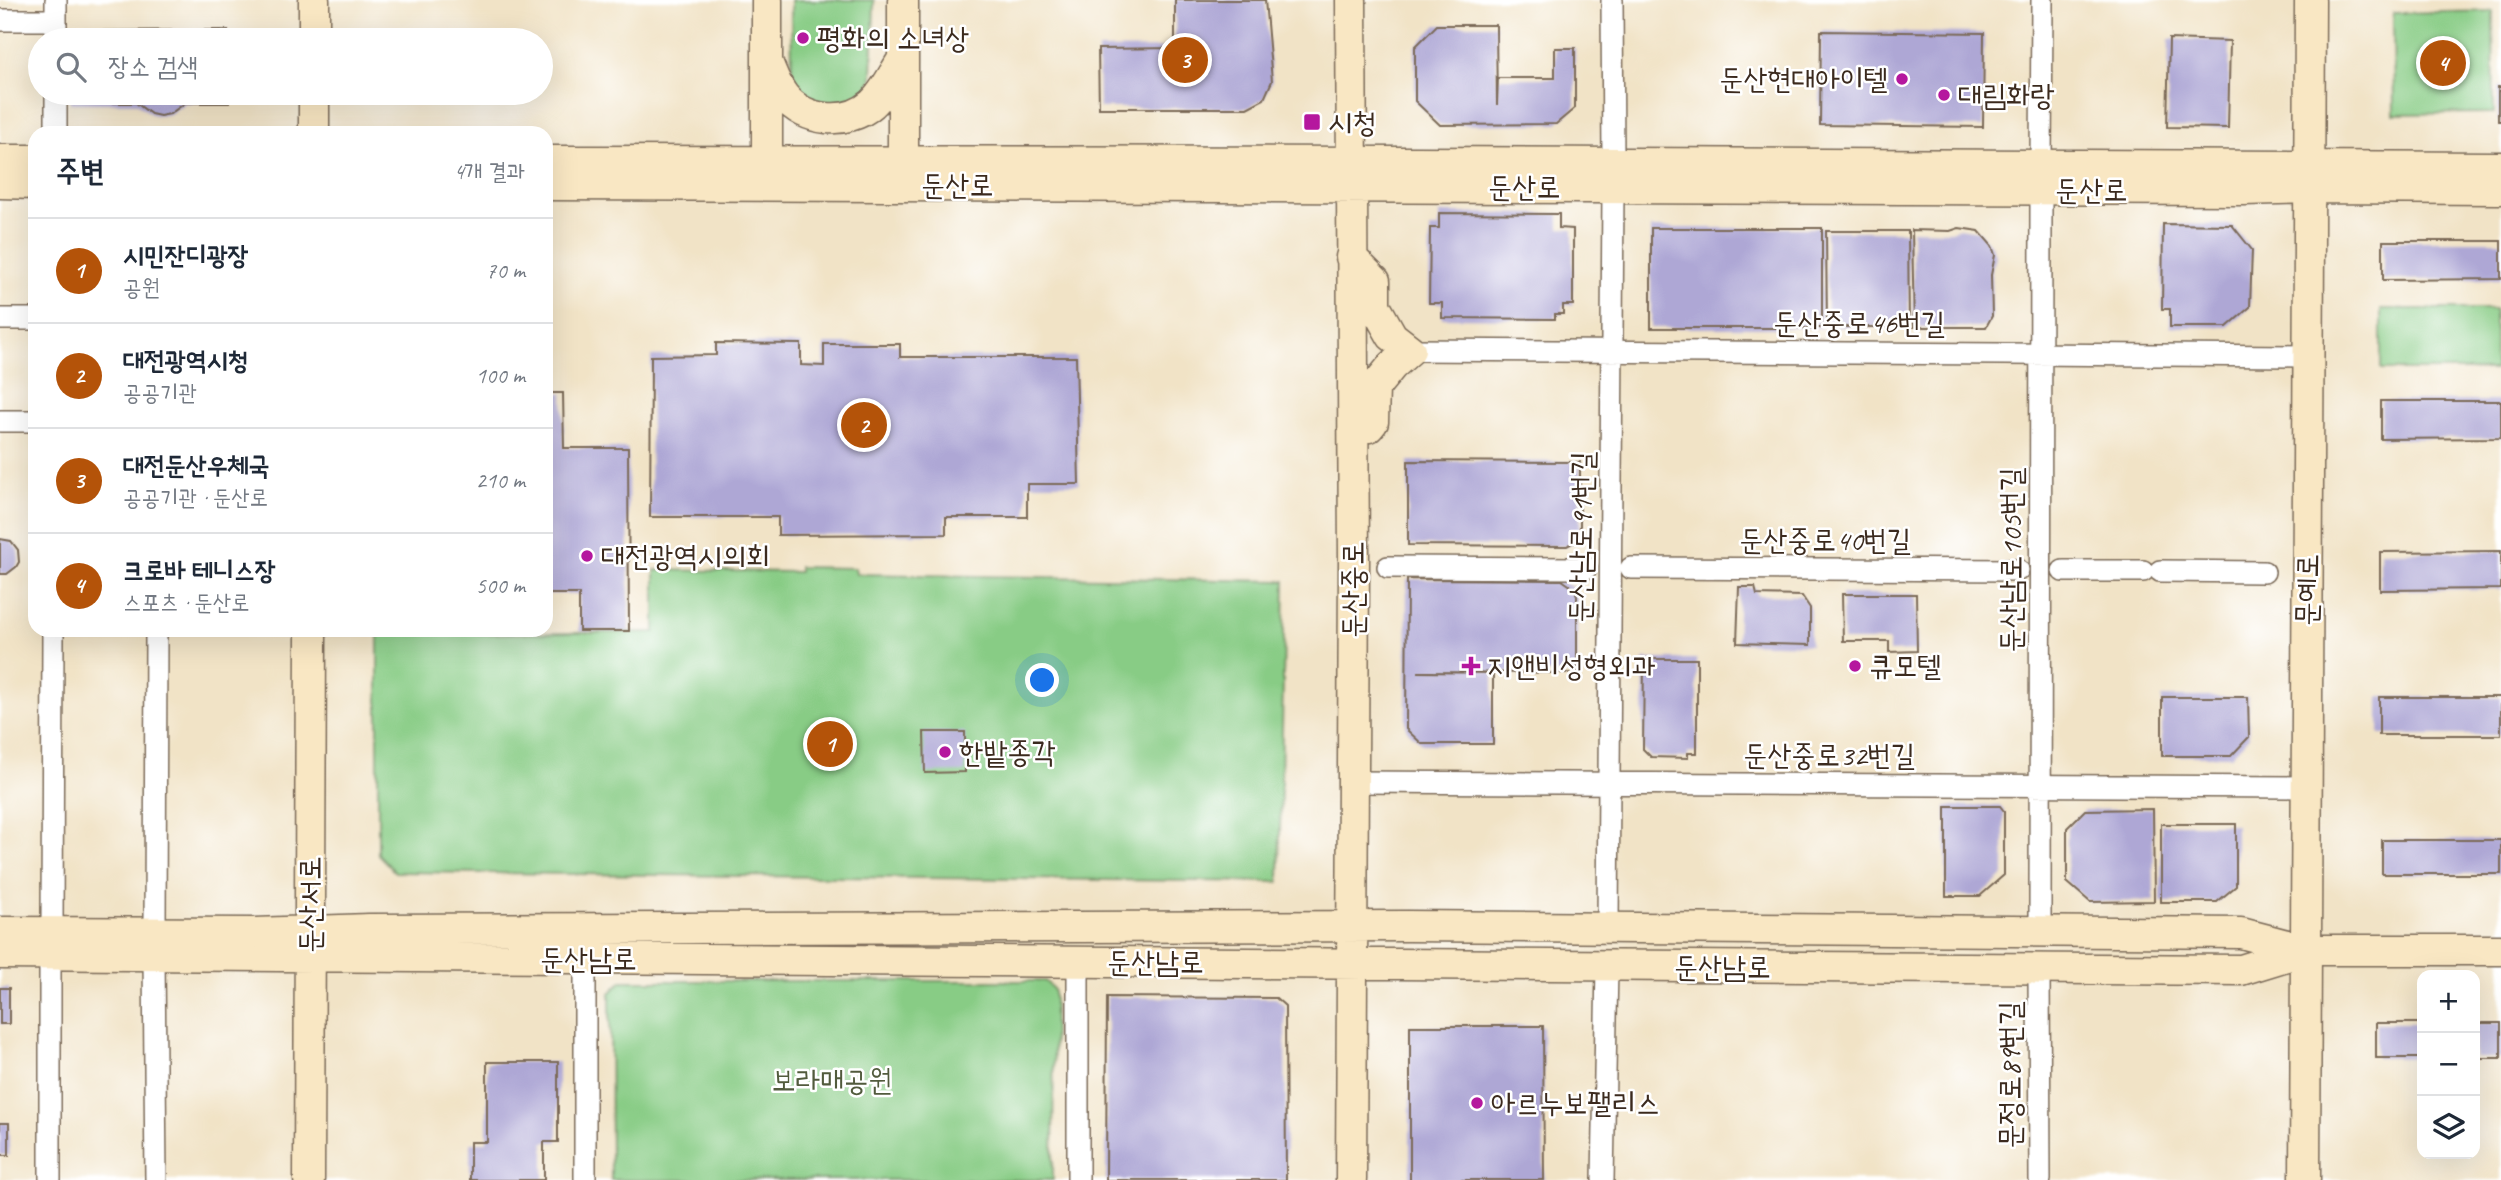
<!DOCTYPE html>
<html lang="ko">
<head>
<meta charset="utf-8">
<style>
	:root { --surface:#fff; --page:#f2f2f3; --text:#1f2937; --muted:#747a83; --line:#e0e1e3; --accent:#b45309 }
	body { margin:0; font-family:Caveat,"Poor Story",sans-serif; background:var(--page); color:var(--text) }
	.controls { position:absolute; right:21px; bottom:21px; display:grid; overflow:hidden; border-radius:14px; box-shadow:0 7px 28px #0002 }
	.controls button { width:63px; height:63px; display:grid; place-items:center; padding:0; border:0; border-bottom:2px solid var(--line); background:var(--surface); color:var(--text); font:35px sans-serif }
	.you { position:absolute; left:1043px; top:681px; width:24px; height:24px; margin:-18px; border:5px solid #fff; border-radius:50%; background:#1a73e8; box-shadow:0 0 0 10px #1a73e833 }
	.badge { display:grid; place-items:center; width:46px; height:46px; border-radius:50%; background:var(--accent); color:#fff; font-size:23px; font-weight:700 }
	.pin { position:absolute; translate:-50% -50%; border:4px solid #fff; box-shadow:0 2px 7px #0006 }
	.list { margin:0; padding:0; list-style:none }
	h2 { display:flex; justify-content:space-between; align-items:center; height:91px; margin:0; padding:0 28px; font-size:30px }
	h2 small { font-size:23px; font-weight:400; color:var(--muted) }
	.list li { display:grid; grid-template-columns:46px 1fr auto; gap:21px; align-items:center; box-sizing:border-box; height:105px; padding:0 28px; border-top:2px solid var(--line) }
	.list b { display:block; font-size:26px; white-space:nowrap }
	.list p { margin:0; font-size:23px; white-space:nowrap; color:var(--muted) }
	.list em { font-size:23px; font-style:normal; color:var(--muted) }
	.icon { flex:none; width:38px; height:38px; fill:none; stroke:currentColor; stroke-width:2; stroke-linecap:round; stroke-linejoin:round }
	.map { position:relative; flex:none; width:2501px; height:1180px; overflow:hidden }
	.search { position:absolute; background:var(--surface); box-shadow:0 7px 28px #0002; left:28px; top:28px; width:525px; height:77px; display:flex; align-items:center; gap:18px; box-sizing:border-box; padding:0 24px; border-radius:38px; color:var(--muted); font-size:26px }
	.panel { position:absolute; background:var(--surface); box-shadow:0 7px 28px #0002; left:28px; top:126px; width:525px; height:511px; border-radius:21px }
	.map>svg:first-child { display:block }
	.green { fill:#88cc85; stroke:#627b52; stroke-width:2 }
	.building { fill:#aea7d5 }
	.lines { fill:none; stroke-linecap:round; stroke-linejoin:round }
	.street-casing { stroke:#7b6b59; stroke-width:24 }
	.secondary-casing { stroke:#7b6b59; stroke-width:33 }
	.street { stroke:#fff; stroke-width:21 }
	.secondary { stroke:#f9e7c3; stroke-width:30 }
	.poi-dot { fill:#b5179e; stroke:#fff; stroke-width:2.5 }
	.labels { text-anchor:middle; stroke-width:5; stroke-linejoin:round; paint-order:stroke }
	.poi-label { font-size:30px; fill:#3b2a1e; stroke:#fff; text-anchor:start }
	.street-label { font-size:30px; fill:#3b2a1e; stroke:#fff }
	.park-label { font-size:30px; fill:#525b3d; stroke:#fff }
</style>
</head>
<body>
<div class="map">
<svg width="2501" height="1180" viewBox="0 0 2501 1180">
	<rect width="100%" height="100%" fill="#fff"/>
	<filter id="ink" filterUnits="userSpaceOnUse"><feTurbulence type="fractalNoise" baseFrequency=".0143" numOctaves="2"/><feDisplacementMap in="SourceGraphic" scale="14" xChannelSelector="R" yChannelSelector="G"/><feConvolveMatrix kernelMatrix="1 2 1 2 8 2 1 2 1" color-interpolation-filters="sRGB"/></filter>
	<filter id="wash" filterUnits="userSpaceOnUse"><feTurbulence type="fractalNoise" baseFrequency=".00686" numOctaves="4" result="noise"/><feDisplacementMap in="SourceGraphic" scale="28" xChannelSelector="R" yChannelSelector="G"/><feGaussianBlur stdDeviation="1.57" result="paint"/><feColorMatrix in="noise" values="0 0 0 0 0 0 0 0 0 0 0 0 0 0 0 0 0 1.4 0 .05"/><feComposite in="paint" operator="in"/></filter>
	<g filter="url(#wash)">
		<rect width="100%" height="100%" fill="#f1e3c6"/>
		<path class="green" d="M 791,0 L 874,0 L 872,78 L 869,88 L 853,104 L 814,105 L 795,87 L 792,76 Z
			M 2493,11 L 2494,113 L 2394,114 L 2393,13 Z
			M 2381,309 L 2495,309 L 2495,370 L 2381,370 Z
			M 799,567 L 855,568 L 856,574 L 1285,581 L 1279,882 L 395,872 L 378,854 L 378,630 L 479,630 L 479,634 L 655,632 L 655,570 L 799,572 Z
			M 622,981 L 1045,981 L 1054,990 L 1053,1180 L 611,1180 L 610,993 Z"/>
		<g id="blocks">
			<path class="building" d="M 1175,0 L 1265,0 L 1272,81 L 1264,99 L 1247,108 L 1099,108 L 1098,49 L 1175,48 Z
				M 1437,25 L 1496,25 L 1497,105 L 1498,78 L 1555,78 L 1555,48 L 1575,48 L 1575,108 L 1556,124 L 1440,125 L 1415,101 L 1415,47 Z
				M 228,30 L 229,40 L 70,40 L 70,31 Z
				M 1821,31 L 1984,33 L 1983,127 L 1820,125 Z
				M 2169,39 L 2230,41 L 2228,128 L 2167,127 Z
				M 2498,87 L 2501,87 L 2501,121 L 2498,121 Z
				M 70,93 L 229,93 L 229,103 L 185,103 L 170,114 L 160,116 L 151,114 L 136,103 L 70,103 Z
				M 1439,213 L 1559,214 L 1559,228 L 1573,229 L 1573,305 L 1563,305 L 1563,314 L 1555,314 L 1555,319 L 1442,318 L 1442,303 L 1429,303 L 1430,228 L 1439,228 Z
				M 2163,224 L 2232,225 L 2252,250 L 2250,307 L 2227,327 L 2170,327 L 2170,309 L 2162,309 Z
				M 1651,228 L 1822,228 L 1822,328 L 1651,328 Z
				M 1959,228 L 1979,231 L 1992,246 L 1995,255 L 1991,275 L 1992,316 L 1986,327 L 1914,327 L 1912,230 L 1950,231 Z
				M 1826,231 L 1908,231 L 1909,327 L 1827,327 Z
				M 2383,241 L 2501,241 L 2501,279 L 2383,280 Z
				M 716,343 L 801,344 L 801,365 L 824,366 L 824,344 L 900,344 L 900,357 L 1076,357 L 1079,484 L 1027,484 L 1027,517 L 946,517 L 946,534 L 778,535 L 778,517 L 650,517 L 651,356 L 716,355 Z
				M 546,393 L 563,393 L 564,448 L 628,448 L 629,631 L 579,631 L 579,594 L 546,594 Z
				M 2381,401 L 2501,401 L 2501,438 L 2381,439 Z
				M 1408,461 L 1580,462 L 1580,539 L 1567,546 L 1408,545 Z
				M 0,539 L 11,541 L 18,550 L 19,562 L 16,567 L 7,574 L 0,574 Z
				M 2501,551 L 2501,589 L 2380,590 L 2380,552 Z
				M 1407,579 L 1562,580 L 1575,589 L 1577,596 L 1577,673 L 1418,672 L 1493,673 L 1493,744 L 1422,744 L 1406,729 Z
				M 1739,587 L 1755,587 L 1757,595 L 1802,596 L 1810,608 L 1810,645 L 1737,643 Z
				M 1842,594 L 1916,594 L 1917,651 L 1889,652 L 1889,641 L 1843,641 Z
				M 1644,659 L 1697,659 L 1697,753 L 1688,753 L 1688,758 L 1651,757 L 1643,749 Z
				M 2162,697 L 2248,697 L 2249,737 L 2231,756 L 2162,756 Z
				M 2379,697 L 2501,697 L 2501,735 L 2379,735 Z
				M 924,732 L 965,732 L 965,772 L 925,773 Z
				M 1946,806 L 2000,806 L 2004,811 L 2004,875 L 1980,896 L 1946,896 Z
				M 2153,809 L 2154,901 L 2090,902 L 2067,882 L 2067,828 L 2085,810 Z
				M 2161,824 L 2236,824 L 2236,886 L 2217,902 L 2161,902 Z
				M 2382,840 L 2501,840 L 2501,874 L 2382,874 Z
				M 0,988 L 9,988 L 9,1024 L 0,1024 Z
				M 1107,997 L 1276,998 L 1285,1006 L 1286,1180 L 1106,1180 Z
				M 2376,1023 L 2422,1023 L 2422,1058 L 2376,1058 Z
				M 2475,1023 L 2501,1023 L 2501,1058 L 2475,1058 Z
				M 1410,1026 L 1543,1026 L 1544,1180 L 1410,1180 Z
				M 487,1062 L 558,1062 L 558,1142 L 544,1142 L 544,1180 L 470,1180 L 470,1142 L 487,1142 Z
				M 0,1123 L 9,1123 L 9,1155 L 0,1155 Z"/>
		</g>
	</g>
	<g filter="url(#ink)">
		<use href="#blocks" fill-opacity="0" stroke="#7b6b59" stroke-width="2"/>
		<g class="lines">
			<g class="street-casing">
				<path id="street" d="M 1612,0 L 1613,163
					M 0,20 L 56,20
					M 56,40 L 56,0
					M 56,133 L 56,93
					M 2041,165 L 2042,0
					M 0,319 L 35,319
					M 1410,350 L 2308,356
					M 0,421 L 35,421
					M 1388,567 L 1586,568
					M 1631,568 L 2018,570
					M 2063,571 L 2143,571
					M 2160,571 L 2264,572
					M 1353,782 L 2305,787
					M 1608,928 L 1613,188
					M 2040,931 L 2041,190
					M 52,932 L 53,630
					M 155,932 L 156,630
					M 50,955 L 50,1180
					M 154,956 L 156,1180
					M 585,959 L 585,1180
					M 2039,969 L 2040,1180
					M 1078,1180 L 1078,962
					M 1603,1180 L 1607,967"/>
			</g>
			<g class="secondary-casing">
				<path id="secondary" d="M 314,40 L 314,0
					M 767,62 C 772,73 776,86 784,96 C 805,122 847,126 872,104 C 885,92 893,74 903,59
					M 314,133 L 314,93
					M 0,160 L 35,160
					M 546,161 L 1414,162 L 2501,167
					M 903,162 L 903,0
					M 767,181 L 767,0
					M 0,183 L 35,184
					M 546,185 L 2244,190 L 2309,188 L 2501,189
					M 1351,257 L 1375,281 L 1375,306 L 1392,336 L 1410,350 L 1392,366 L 1374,388 L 1373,422 L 1369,427
					M 0,932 L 255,933 L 369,929 L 1408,926 L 2241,933 L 2306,950 L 2501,950
					M 0,954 L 2241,970 L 2306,950
					M 309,1180 L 311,630
					M 1351,1180 L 1354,563 L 1351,0
					M 2305,1180 L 2310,0"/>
			</g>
			<use href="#street" class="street"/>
			<use href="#secondary" class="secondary"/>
		</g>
	</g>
	<g class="poi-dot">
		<circle cx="803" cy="38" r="7"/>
		<circle cx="1902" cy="79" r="7"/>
		<circle cx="1944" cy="95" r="7"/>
		<rect x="1303" y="113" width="18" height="18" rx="3.5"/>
		<circle cx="587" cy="556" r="7"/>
		<path d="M1467.5 655.5h7v7h7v7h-7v7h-7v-7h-7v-7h7z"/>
		<circle cx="1855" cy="666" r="7"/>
		<circle cx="945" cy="752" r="7"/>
		<circle cx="1477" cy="1103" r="7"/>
	</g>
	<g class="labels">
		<g class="poi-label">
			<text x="817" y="48">평화의 소녀상</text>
			<text x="1888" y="89" text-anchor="end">둔산현대아이텔</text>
			<text x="1958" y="105">대림화랑</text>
			<text x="1328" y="132">시청</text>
			<text x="601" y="566">대전광역시의회</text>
			<text x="1487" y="676">지앤비성형외과</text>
			<text x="1869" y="676">큐모텔</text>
			<text x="959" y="762">한밭종각</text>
			<text x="1491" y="1113">아르누보팰리스</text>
		</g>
		<g class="street-label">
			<text x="957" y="195">둔산로</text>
			<text x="1524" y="197">둔산로</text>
			<text x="2091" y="200">둔산로</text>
			<text x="1859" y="333">둔산중로46번길</text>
			<text transform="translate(1581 537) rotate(-89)" y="10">둔산남로91번길</text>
			<text x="1825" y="550">둔산중로40번길</text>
			<text transform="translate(2011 560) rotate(-90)" y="10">둔산남로105번길</text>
			<text transform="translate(1353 590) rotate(-90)" y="10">둔산중로</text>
			<text transform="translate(2307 590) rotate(-89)" y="10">문예로</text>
			<text x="1829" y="765">둔산중로32번길</text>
			<text transform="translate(310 905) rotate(-90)" y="10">둔산서로</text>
			<text x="588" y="969">둔산남로</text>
			<text x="1155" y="972">둔산남로</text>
			<text x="1722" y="977">둔산남로</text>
			<text transform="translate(2010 1075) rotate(-90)" y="10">문정로89번길</text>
		</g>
		<g class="park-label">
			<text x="832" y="1090">보라매공원</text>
		</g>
	</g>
</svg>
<div class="controls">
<button>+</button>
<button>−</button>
<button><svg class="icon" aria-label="layers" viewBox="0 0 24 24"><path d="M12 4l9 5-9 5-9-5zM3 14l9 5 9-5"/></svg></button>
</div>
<div class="you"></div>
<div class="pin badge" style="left:830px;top:744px">1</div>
<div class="pin badge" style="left:864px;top:425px">2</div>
<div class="pin badge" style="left:1185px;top:60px">3</div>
<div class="pin badge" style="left:2443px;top:63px">4</div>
<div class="search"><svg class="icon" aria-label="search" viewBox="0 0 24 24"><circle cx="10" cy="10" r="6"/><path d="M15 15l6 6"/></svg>장소 검색</div>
<section class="panel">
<h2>주변<small>4개 결과</small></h2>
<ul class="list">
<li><span class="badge">1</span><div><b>시민잔디광장</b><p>공원</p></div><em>70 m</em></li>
<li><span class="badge">2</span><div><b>대전광역시청</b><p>공공기관</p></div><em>100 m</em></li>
<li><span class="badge">3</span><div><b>대전둔산우체국</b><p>공공기관 · 둔산로</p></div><em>210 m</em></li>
<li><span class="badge">4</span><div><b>크로바 테니스장</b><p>스포츠 · 둔산로</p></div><em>500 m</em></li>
</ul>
</section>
</div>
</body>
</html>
